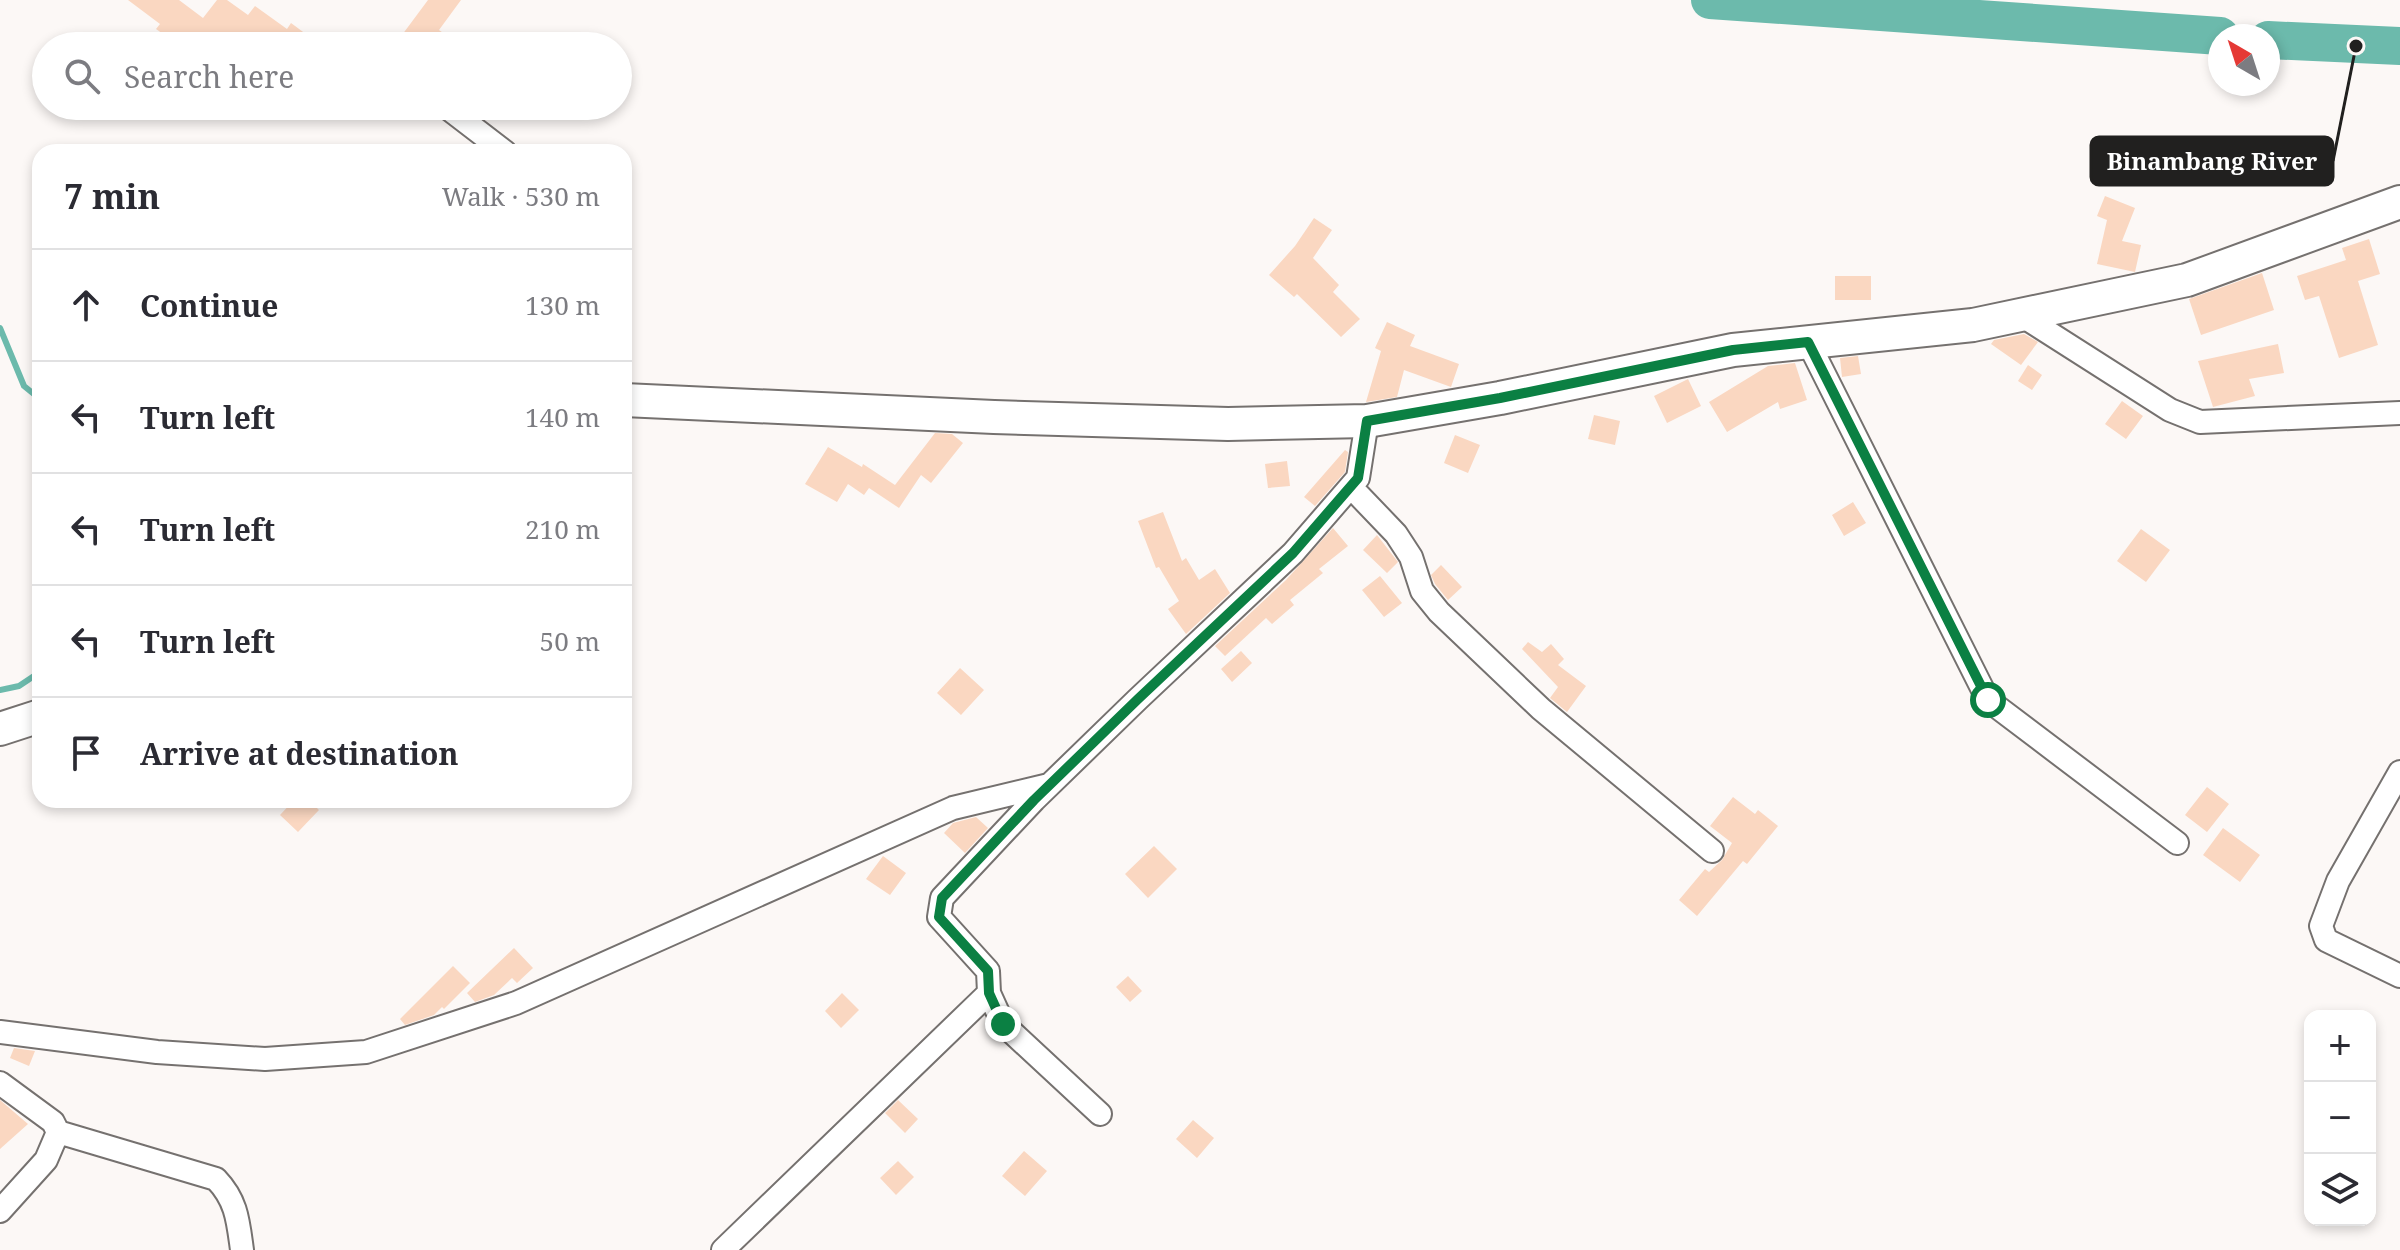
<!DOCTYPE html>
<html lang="en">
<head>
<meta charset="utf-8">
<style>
	:root { --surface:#fff; --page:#f2f2f3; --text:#2b2b33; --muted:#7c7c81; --line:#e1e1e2 }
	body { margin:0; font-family:"Noto Serif",serif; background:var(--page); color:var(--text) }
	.controls { position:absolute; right:24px; bottom:24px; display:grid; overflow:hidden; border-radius:16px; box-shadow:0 4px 12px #0003 }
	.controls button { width:72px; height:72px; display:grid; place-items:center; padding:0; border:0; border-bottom:2px solid var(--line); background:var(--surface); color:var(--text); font:40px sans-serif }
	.compass { position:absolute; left:2208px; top:24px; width:72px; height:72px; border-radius:50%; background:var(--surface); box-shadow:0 4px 12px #0003; rotate:321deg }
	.stop { position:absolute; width:24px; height:24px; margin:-18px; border:6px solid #0b8043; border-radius:50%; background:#fff }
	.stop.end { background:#0b8043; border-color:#fff; box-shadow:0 2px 8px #0008 }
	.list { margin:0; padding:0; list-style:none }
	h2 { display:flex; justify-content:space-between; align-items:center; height:104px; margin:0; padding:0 32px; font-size:34px }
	h2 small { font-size:26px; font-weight:400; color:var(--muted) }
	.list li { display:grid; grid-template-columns:52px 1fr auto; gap:24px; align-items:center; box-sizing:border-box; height:112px; padding:0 32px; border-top:2px solid var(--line) }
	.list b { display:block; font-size:30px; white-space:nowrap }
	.list em { font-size:26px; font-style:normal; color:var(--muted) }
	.icon { flex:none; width:44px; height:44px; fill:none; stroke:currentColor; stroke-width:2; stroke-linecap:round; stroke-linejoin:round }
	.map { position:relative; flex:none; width:2400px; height:1250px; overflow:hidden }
	.search { position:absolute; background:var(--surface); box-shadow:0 4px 12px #0003; left:32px; top:32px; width:600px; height:88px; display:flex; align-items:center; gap:20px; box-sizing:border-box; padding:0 28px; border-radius:44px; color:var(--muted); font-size:30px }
	.panel { position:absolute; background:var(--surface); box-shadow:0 4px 12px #0003; left:32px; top:144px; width:600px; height:664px; border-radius:24px }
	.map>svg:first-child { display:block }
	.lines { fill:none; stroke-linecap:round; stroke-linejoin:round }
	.stream { stroke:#6cbaac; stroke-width:6 }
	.river { stroke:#6cbaac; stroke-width:38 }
	.building { fill:#fad7c1 }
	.street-casing { stroke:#75716f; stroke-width:26 }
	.secondary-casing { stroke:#75716f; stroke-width:36 }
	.street { stroke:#fff; stroke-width:22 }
	.secondary { stroke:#fff; stroke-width:32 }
	.route { stroke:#0b8043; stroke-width:10 }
	.leader { fill:none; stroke:#21201f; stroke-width:3 }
	.callout-dot { fill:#21201f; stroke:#fcf8f6; stroke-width:3 }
	.callout { fill:#21201f; stroke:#21201f; stroke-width:3 }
	.callout-label { font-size:24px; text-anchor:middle; font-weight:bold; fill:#fff }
</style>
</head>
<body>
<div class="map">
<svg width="2400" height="1250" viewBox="0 0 2400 1250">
	<rect width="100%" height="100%" fill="#fcf8f6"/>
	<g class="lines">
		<path class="stream" d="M 0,328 L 24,386 L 40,399
			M 0,690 L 19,686 L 40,672"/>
		<path class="river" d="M 1710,0 L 2220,36
			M 2268,40 L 2400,46"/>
	</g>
	<path class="building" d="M 128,0 L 179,0 L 203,18 L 217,0 L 227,0 L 248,15 L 255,6 L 287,29 L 291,23 L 322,46 L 274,46 L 277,42 L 273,40 L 268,46 L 257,46 L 239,33 L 230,46 L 180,46 L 156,29 L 160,24 Z
		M 428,0 L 461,0 L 439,30 L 462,46 L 417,46 L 402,35 Z
		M 2105,196 L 2135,208 L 2122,241 L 2141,245 L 2135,272 L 2097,264 L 2107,220 L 2097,216 Z
		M 1314,218 L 1332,230 L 1313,258 L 1339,285 L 1333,292 L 1360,319 L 1341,337 L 1297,294 L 1294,297 L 1269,275 L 1295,246 Z
		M 2369,239 L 2380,274 L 2358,281 L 2378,345 L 2339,358 L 2319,296 L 2305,300 L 2297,276 L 2346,260 L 2342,248 Z
		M 2262,273 L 2274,310 L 2201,335 L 2189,299 Z
		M 1835,276 L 1871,276 L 1871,300 L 1835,300 Z
		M 1387,322 L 1415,335 L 1410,346 L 1459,364 L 1451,387 L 1404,370 L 1397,397 L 1366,402 L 1381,351 L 1375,348 Z
		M 2024,334 L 2038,342 L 2021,365 L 1991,344 L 1994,340 Z
		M 2278,344 L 2284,373 L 2249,379 L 2255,396 L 2213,407 L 2198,361 Z
		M 1858,356 L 1861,374 L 1842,377 L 1840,358 Z
		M 1795,363 L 1807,400 L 1780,409 L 1778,402 L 1727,432 L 1709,402 L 1768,366 Z
		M 2028,365 L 2042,375 L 2032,390 L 2018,381 Z
		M 1688,379 L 1701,406 L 1667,423 L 1654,396 Z
		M 2122,401 L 2143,416 L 2126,439 L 2105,424 Z
		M 1594,415 L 1620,421 L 1615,445 L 1588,439 Z
		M 935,433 L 952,434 L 963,443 L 931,483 L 921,475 L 899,508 L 869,488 L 864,495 L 848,484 L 837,502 L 805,484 L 828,447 L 862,467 L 863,464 L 895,485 Z
		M 1455,435 L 1480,445 L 1468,473 L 1444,463 Z
		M 1345,450 L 1348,452 L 1345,472 L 1315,506 L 1304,497 Z
		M 1287,461 L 1290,486 L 1268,488 L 1265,464 Z
		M 1853,502 L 1866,523 L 1844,536 L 1832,515 Z
		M 1163,512 L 1182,561 L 1186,558 L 1199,580 L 1215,569 L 1230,593 L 1186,634 L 1168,609 L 1179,601 L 1159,567 L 1156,568 L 1138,521 Z
		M 1333,528 L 1348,546 L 1319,569 L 1323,573 L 1290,600 L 1294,605 L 1272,624 L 1266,618 L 1225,656 L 1215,646 L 1286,580 Z
		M 2141,529 L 2170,550 L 2146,582 L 2117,561 Z
		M 1377,535 L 1398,562 L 1387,573 L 1363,550 Z
		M 1441,565 L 1462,587 L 1448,600 L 1435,584 L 1431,575 Z
		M 1380,576 L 1402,603 L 1384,617 L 1362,590 Z
		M 1528,642 L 1542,652 L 1551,644 L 1564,659 L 1558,665 L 1586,686 L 1567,712 L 1550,698 L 1558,687 L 1522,649 Z
		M 1241,651 L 1252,663 L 1232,682 L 1221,669 Z
		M 960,668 L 984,690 L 961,715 L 937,693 Z
		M 2207,787 L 2229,804 L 2207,832 L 2185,815 Z
		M 1733,797 L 1755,814 L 1758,810 L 1778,826 L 1747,864 L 1743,861 L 1697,916 L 1679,900 L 1705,869 L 1709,872 L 1722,860 L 1732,843 L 1710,826 Z
		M 294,800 L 309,800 L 319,810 L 298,832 L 280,815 Z
		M 976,817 L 988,828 L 965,853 L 944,833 L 953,823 Z
		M 2223,828 L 2260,855 L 2240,882 L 2203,855 Z
		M 1154,846 L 1177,869 L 1148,898 L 1125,874 Z
		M 883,856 L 906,873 L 890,895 L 866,879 Z
		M 514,948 L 533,968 L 517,983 L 512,978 L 494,995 L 475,1002 L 467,993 Z
		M 453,966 L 470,983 L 444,1009 L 442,1007 L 434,1015 L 405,1025 L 400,1019 Z
		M 1128,976 L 1142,991 L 1130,1002 L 1116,987 Z
		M 842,993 L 859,1010 L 841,1028 L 825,1011 Z
		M 14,1048 L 35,1051 L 29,1066 L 10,1058 Z
		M 0,1100 L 28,1124 L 0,1149 Z
		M 898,1100 L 918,1119 L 905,1133 L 885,1113 Z
		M 1193,1120 L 1214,1138 L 1197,1158 L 1176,1139 Z
		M 1024,1151 L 1047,1171 L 1025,1196 L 1002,1176 Z
		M 898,1161 L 914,1177 L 896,1195 L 880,1178 Z"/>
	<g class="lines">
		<g class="street-casing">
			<path id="street" d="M 449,109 L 505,152
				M 2021,315 L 2170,410 L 2200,422 L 2400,413
				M 1808,342 L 1988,700 L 2177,843
				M 1351,487 L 1396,534 L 1411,557 L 1422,591 L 1439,612 L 1541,709 L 1712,851
				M 2400,772 L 2338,881 L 2321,926 L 2326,940 L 2400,976
				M 989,993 L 1003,1024 L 1100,1114
				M 0,1032 L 157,1052 L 265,1059 L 366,1052 L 516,1003 L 953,808 L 1049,785
				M 0,1083 L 53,1122 L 58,1132 L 46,1160 L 0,1211
				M 58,1132 L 216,1179 C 237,1201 238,1221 242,1250
				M 723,1250 L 989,993 L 988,971 L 939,917 L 942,898 L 1034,800 L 1138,699 L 1293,553 L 1358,478 L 1367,421"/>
		</g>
		<g class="secondary-casing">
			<path id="secondary" d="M 624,400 L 994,417 L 1228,424 L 1367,421 L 1500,398 L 1733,350 L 1973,325 L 2187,280 L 2400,202
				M 0,729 L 40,716"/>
		</g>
		<use href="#street" class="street"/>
		<use href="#secondary" class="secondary"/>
	</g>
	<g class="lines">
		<path class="route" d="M 1003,1024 L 989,993 L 988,971 L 939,917 L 942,898 L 1034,800 L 1138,699 L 1293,553 L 1358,478 L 1367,421 L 1500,398 L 1733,350 L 1808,342 L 1988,700"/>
	</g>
	<path class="leader" d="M2356 46L2333 161"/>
	<circle class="callout-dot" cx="2356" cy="46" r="8"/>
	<rect class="callout" x="2091" y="137" width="242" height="48" rx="8"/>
	<g class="callout-label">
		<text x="2212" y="170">Binambang River</text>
	</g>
</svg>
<div class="controls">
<button>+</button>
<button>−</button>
<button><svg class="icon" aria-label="layers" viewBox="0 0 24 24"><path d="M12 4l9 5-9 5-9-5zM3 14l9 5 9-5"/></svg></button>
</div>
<svg class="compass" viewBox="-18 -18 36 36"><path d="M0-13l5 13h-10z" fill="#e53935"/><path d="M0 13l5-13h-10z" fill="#7c7c81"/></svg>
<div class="stop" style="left:1988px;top:700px"></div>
<div class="stop end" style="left:1003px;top:1024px"></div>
<div class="search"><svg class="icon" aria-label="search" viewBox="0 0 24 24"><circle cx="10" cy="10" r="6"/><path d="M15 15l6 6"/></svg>Search here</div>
<section class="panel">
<h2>7 min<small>Walk · 530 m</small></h2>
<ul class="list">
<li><svg class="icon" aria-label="ahead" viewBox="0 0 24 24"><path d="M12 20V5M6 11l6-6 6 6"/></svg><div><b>Continue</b></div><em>130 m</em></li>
<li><svg class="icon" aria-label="left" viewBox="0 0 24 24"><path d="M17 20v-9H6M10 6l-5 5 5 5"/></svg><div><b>Turn left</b></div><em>140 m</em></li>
<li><svg class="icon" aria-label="left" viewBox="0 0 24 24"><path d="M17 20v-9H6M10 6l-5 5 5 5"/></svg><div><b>Turn left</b></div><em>210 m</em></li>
<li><svg class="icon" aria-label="left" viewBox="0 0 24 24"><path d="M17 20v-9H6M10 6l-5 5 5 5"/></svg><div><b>Turn left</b></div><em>50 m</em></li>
<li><svg class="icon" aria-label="arrive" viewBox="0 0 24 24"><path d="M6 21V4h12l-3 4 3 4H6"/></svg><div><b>Arrive at destination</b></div></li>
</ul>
</section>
</div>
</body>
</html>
